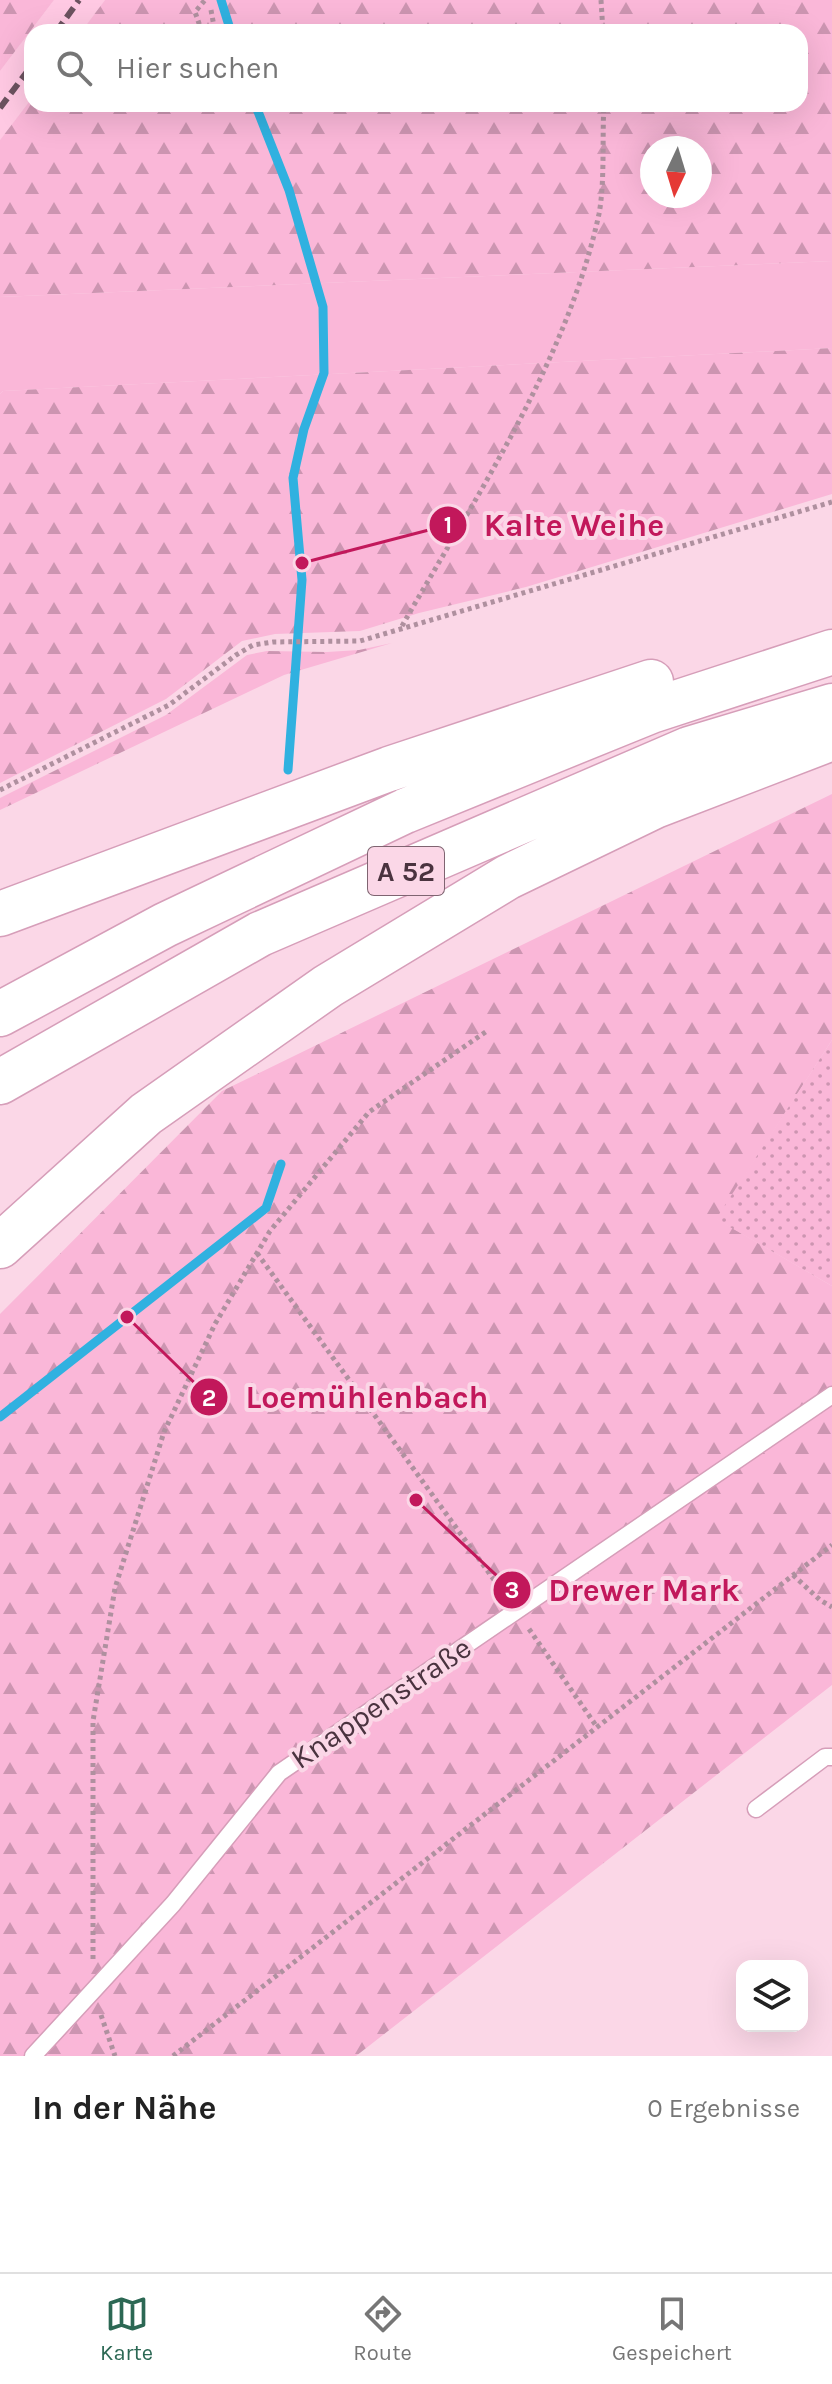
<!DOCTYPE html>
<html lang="de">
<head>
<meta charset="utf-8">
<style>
	:root { --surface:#fff; --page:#f6f6f6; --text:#222; --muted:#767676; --line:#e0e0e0; --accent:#2c6854 }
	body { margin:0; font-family:Karla,sans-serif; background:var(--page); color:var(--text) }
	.controls { position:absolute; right:24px; bottom:24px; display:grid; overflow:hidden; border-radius:16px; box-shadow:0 8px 32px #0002 }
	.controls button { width:72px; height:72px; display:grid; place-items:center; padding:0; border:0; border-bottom:2px solid var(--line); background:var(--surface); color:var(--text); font:40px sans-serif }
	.compass { position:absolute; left:640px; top:136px; width:72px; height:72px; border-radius:50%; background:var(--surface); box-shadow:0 8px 32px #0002; rotate:184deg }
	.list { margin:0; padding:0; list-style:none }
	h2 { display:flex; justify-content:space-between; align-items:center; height:104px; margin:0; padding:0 32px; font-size:34px }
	h2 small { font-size:26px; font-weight:400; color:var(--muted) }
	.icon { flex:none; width:44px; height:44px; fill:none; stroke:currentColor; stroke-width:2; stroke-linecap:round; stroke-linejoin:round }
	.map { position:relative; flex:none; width:832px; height:2056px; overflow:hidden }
	.search { position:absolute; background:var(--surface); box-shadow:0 8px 32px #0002; left:24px; right:24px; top:24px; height:88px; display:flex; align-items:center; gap:20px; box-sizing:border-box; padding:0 28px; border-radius:24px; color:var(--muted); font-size:30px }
	.sheet { height:216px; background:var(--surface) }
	nav { display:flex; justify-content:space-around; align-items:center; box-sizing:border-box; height:112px; border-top:2px solid var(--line); background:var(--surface); font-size:22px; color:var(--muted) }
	nav a { display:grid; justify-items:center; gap:4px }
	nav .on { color:var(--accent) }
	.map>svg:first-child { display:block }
	.built { fill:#ffc9e3 }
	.grass { fill:#fab7d8 }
	.forest { fill:url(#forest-firs); fill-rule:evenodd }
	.park { fill:url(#park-dots) }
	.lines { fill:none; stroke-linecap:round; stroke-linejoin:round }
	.stream { stroke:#30b1e0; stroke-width:9 }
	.lane-casing { stroke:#d69eb9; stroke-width:19 }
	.highway-casing { stroke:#d69eb9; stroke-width:47 }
	.path { stroke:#af909f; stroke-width:5; stroke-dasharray:4 4; stroke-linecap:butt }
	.lane { stroke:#fff; stroke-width:16 }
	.highway { stroke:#fff; stroke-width:44 }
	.rail { stroke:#6b525f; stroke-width:6; stroke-dasharray:12 6; stroke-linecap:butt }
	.labels { text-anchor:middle; stroke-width:8; stroke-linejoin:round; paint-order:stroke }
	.shield { fill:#fbd7e7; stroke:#7f6471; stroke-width:2 }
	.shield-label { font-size:28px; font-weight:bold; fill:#4a333f }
	.street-label { font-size:30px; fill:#4a333f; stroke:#fbd7e7 }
	.leader { fill:none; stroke:#c2185b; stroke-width:3 }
	.callout-dot { fill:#c2185b; stroke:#fbd7e7; stroke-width:3 }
	.mark-label { font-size:24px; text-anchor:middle; font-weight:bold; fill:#fff }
	.callout-label { font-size:32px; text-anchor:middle; font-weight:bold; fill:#c2185b; stroke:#fbd7e7; stroke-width:8; stroke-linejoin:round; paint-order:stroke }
</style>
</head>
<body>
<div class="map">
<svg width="832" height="2056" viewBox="0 0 832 2056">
	<defs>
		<pattern id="forest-firs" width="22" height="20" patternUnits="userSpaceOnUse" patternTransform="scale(2)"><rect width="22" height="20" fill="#fab7d8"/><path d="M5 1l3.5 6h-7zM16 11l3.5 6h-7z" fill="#cc95b1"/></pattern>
		<pattern id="park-dots" width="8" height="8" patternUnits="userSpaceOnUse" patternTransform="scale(2)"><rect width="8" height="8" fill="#fab7d8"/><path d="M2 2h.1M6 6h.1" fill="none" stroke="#cc95b1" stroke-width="1.8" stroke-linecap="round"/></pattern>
	</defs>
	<rect width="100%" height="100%" fill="#fbd7e7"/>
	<path class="built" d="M 54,0 L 105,0 L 81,32 L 32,32 L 32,98 L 0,140 L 0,71 Z"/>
	<path class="grass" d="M 832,261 L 832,348 L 3,391 L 0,394 L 0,297 Z"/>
	<path class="forest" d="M 0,0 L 54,0 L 0,71 Z
		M 105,0 L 832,0 L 832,261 L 0,297 L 0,140 L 32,98 L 32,104 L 800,104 L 800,32 L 81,32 ZM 700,148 L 700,196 L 652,196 L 652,148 Z
		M 832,348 L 832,494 L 526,587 L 419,613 L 360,631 L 275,634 L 242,641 L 166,699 L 0,783 L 0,394 L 3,391 Z
		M 392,643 L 284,675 L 0,810 L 0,798 L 166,715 L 247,655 L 267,651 L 327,652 L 359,650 Z
		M 832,794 L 832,1040 L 717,1219 L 832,1286 L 832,1685 L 356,2056 L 0,2056 L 0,1314 L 222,1091 Z"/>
	<path class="park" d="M 832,1040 L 832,1286 L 716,1219 Z"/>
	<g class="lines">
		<path class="stream" d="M 221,0 L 231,32
			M 255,104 L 289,190 L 323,307 L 324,373 L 304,429 L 293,478 L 302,580 L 288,770
			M 0,1417 L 266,1208 L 281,1164"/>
		<g class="lane-casing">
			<path id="lane" d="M 756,1809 L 825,1757 L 832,1757
				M 33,2056 L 173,1904 L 279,1773 L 832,1395"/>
		</g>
		<g class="highway-casing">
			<path id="highway" d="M 0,914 L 389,769 L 651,682
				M 0,1014 L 165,925 L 405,811 L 651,711 L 832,652
				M 0,1082 L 260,934 L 689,749 L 832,706
				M 0,1246 L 146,1114 L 328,986 L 508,877 L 655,806 L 832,738"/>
		</g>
		<path class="path" d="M 601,0 L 603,32
			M 211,10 L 215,32
			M 202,32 L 195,12 L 205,0
			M 402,626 C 476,496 567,361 599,214 C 605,182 602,137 604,104
			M 0,790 L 169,705 L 236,655 L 253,645 L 273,642 L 360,641 L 832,502
			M 257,1253 L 505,1595
			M 793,1575 L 820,1600 L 832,1607
			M 529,1629 L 597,1727
			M 93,1959 L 93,1721 L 115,1588 L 164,1432 L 215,1324 L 270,1231 L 369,1112 L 487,1031
			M 101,2015 L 115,2056
			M 173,2056 L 832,1545"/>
		<use href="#lane" class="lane"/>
		<use href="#highway" class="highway"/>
		<path class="rail" d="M 56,32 L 79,0
			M 0,108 L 32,65"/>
	</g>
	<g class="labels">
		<rect class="shield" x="368" y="847" width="76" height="48" rx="6"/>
		<g class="shield-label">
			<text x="406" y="881">A 52</text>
		</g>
		<g class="street-label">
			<text transform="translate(381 1703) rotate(-34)" y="10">Knappenstraße</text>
		</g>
	</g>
	<path class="leader" d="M302 563L448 525M127 1317L209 1397M416 1500L512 1590"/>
	<g class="callout-dot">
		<circle cx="302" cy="563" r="8"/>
		<circle cx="127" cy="1317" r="8"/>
		<circle cx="416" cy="1500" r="8"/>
		<circle cx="448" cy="525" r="20"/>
		<circle cx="209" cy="1397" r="20"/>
		<circle cx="512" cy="1590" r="20"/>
	</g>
	<g class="mark-label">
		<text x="448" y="533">1</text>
		<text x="209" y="1406">2</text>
		<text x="512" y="1598">3</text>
	</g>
	<g class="callout-label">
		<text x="574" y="536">Kalte Weihe</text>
		<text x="367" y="1408">Loemühlenbach</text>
		<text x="644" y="1601">Drewer Mark</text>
	</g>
</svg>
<div class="controls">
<button><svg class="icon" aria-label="layers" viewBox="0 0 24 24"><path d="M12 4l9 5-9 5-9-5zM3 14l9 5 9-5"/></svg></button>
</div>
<svg class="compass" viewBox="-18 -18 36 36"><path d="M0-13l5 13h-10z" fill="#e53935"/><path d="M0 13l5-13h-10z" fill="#767676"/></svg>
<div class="search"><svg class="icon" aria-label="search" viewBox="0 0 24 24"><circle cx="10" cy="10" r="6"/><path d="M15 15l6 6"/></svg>Hier suchen</div>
</div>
<section class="sheet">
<h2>In der Nähe<small>0 Ergebnisse</small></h2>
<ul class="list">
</ul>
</section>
<nav>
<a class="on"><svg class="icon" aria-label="map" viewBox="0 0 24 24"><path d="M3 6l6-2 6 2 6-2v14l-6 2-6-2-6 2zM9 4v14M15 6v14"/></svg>Karte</a>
<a><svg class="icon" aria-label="directions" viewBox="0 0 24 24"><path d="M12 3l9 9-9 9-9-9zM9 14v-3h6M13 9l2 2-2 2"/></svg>Route</a>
<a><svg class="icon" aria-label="saved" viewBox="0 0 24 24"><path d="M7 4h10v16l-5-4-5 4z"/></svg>Gespeichert</a>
</nav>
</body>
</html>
